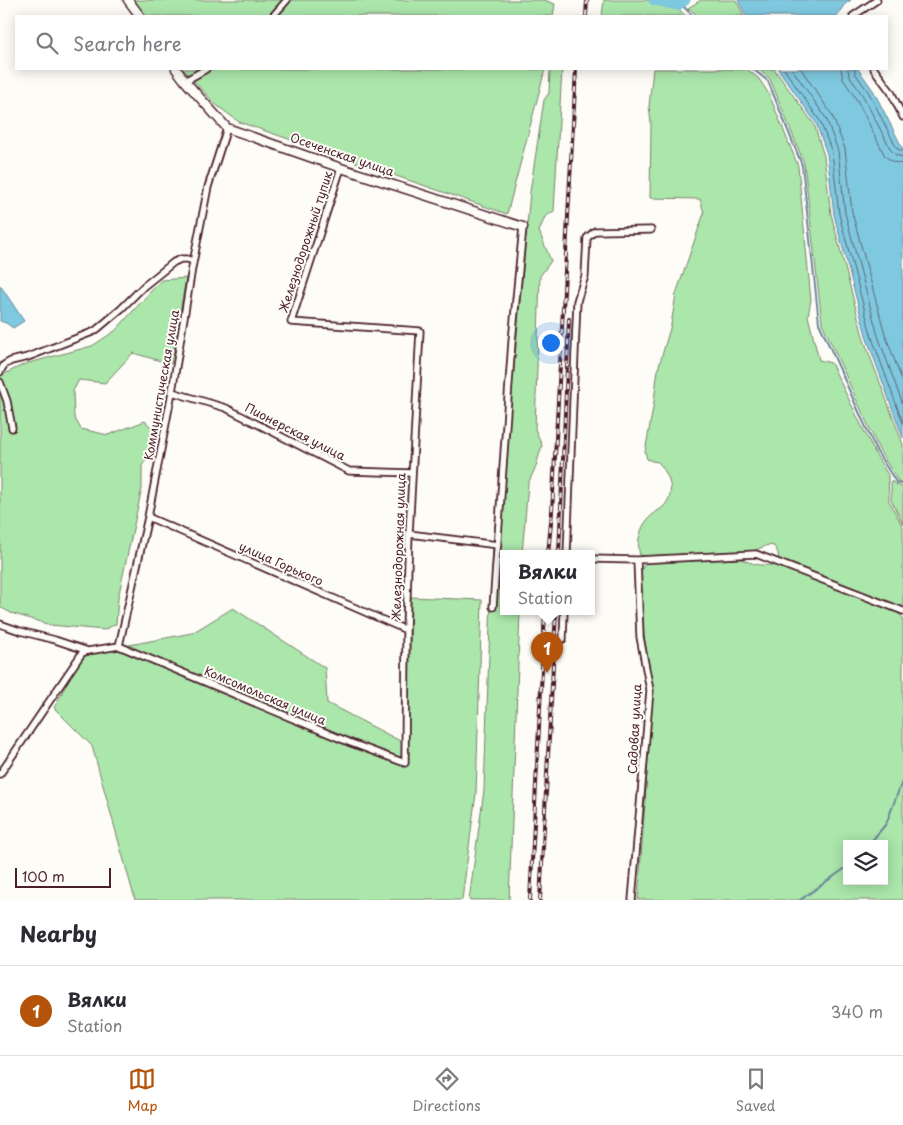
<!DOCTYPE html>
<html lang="en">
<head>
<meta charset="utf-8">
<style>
	:root { --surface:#fff; --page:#f2f2f3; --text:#2b2b33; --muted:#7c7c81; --line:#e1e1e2; --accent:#b45309 }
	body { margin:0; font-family:"Playpen Sans",sans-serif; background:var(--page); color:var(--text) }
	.controls { position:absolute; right:15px; bottom:15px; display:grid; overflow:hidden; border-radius:0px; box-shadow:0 2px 12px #0003 }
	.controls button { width:45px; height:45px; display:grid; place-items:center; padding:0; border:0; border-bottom:1px solid var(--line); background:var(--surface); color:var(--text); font:25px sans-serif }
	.scale { position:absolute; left:15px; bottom:12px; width:96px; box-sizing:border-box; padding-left:5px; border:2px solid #4a1f2b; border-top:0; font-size:14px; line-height:18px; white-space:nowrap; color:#4a1f2b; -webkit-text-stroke:4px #fdfcf7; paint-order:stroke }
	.you { position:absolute; left:550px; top:342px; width:18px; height:18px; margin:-12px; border:4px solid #fff; border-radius:50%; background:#1a73e8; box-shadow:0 0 0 8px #1a73e833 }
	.badge { display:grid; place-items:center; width:32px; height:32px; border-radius:50%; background:var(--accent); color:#fff; font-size:16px; font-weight:700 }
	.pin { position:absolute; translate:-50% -41px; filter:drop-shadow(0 1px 2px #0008) }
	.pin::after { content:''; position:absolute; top:26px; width:18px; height:15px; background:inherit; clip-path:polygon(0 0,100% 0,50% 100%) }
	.popup { position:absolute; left:500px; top:550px; width:95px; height:65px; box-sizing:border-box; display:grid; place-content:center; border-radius:0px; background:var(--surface); filter:drop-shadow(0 1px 4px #0005); font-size:16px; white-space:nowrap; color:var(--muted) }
	.popup b { font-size:19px; color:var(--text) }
	.popup::after { content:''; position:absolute; left:50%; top:100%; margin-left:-10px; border:10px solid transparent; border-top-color:var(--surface) }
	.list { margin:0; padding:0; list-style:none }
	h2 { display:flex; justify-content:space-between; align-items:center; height:65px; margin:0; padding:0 20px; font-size:21px }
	h2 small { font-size:16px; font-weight:400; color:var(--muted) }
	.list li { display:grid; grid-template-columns:32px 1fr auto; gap:15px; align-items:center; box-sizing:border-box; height:90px; padding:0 20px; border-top:1px solid var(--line) }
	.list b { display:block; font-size:19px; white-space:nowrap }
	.list p { margin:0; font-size:16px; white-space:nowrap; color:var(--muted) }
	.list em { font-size:16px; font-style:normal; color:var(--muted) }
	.icon { flex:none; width:28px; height:28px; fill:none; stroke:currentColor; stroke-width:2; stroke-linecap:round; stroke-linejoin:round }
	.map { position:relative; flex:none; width:903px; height:900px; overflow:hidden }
	.search { position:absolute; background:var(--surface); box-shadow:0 2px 12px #0003; left:15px; right:15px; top:15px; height:55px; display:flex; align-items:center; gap:12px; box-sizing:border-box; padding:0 18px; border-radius:0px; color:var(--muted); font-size:19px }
	.sheet { height:155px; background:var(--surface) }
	nav { display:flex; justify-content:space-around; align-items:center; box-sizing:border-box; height:70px; border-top:1px solid var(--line); background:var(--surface); font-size:14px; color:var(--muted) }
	nav a { display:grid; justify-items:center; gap:2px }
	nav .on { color:var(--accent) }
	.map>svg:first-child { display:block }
	.green { fill:#abe6ab; stroke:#7a826b; fill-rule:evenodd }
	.water { fill:#7fc9e0; stroke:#6a8598 }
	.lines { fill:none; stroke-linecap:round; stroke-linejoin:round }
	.shore { stroke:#5f6373; stroke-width:1 }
	.stream { stroke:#6a8598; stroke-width:2 }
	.river { stroke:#7fc9e0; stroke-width:11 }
	.street-casing { stroke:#4a1f2b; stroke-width:9 }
	.secondary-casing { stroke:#4a1f2b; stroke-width:11 }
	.street { stroke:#fdfcf7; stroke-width:5.5 }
	.secondary { stroke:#fdfcf7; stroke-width:8 }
	.rail-casing { stroke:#4a1f2b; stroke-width:4 }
	.rail { stroke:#fdfcf7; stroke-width:2; stroke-dasharray:5.5; stroke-linecap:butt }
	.labels { text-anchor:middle; stroke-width:4; stroke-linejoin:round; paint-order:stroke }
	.street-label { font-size:12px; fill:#4a1f2b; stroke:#fdfcf7 }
</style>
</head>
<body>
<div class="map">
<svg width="903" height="900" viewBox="0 0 903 900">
	<rect width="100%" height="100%" fill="#fdfcf7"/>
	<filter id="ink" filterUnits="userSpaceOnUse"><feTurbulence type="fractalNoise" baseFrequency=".02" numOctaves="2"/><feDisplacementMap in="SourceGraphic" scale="10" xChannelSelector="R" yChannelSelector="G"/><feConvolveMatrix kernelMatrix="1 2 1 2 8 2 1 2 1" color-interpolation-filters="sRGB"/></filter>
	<g filter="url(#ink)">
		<path class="green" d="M 134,0 L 544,0 L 555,4 L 553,16 L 146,16 Z
			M 604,0 L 675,0 L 681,12 L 686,16 L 602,16 Z
			M 701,0 L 736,0 L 744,16 L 698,16 L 688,8 Z
			M 183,69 L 545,69 L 543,77 L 507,214 L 239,122 L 215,104 Z
			M 550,69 L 562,69 L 554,211 L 545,217 L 539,231 L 551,261 L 540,276 L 535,429 L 542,445 L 536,466 L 528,484 L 522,554 L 503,554 L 503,612 L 520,612 L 509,900 L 469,900 L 484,790 L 493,543 L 513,378 L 530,192 L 544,100 L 549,93 Z
			M 653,69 L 747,69 L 759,79 L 769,94 L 798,166 L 811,300 L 808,316 L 819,360 L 831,363 L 876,455 L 888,475 L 889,501 L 903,527 L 903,608 L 779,560 L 778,553 L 774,546 L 768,545 L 753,551 L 644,556 L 640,555 C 636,543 640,528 648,519 C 652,514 658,511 663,507 C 677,493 669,474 658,462 L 652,461 L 647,459 L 645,452 L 653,408 L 658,369 L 671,325 L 676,294 L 704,213 L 700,199 L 650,198 L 651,123 L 649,106 Z
			M 758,69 L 774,69 L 814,124 L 824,156 L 831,214 L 864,340 L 903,444 L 903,483 L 898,481 L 880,452 L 822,323 L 804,163 L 770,79 Z
			M 186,278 L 171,364 L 133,353 L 105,383 L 79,380 L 73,391 L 74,417 L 81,429 L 108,435 L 145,421 L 155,431 L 155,443 L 142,466 L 142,488 L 118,598 L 116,624 L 104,630 L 50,625 L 11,613 L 0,607 L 0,376 L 25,364 L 92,346 L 115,331 L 161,280 Z
			M 891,481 L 903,488 L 903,524 L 891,500 Z
			M 741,559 C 752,564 761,566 773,565 L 897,611 L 903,618 L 903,900 L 638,900 L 653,689 L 644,636 L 641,571 L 645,563 ZM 847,844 L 884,844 L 884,881 L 847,881 Z
			M 411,597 L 482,600 L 476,793 L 462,900 L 135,900 L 92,746 L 54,708 L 82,654 L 192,633 L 233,608 L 325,668 L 327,703 L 408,745 Z"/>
		<path class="water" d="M 738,0 L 851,0 L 844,5 L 837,16 L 746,16 Z
			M 778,69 L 858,69 L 873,90 L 903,149 L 903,438 L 867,339 L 834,215 L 827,154 L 816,123 Z
			M 0,285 L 24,321 L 13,328 L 6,323 L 0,321 Z"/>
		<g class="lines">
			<path class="shore" d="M 784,69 L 820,121 L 832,152 L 839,214 L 872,338 L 903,423
				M 792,69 L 826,118 L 838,151 L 845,213 L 878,336 L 903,405
				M 801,69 L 832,115 L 845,149 L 852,212 L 885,334 L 903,383
				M 841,69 L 843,79 L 857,100 L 885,156 L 893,162 L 903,164
				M 848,69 L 849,75 L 863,96 L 891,150 L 896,155 L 903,157
				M 855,69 L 855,73 L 869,93 L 896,147 L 899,150 L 903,150"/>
			<path class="stream" d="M 684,7 L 693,16
				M 753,69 L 768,81 L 802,165 L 819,323 L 877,452 L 896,482 L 903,485
				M 869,844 L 886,824 L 903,779
				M 800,900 L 847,867"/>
			<path class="river" d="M 654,0 L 677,5 L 685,0"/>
			<g class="street-casing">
				<path id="street" d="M 273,16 L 287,0
					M 853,16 L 877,0
					M 874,69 L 891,92 L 903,117
					M 185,81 L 206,69
					M 0,372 L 4,365 L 11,361 L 28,357 L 95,331 L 121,309 L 144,286 L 174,262 L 181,259 L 187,259 L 193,261
					M 0,382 L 7,401 L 12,428
					M 172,392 L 226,408 L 349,471 L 412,473
					M 148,517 L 406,630
					M 409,534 L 498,545
					M 567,554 L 577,301 L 585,276 L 587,238 L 595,231 L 651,230
					M 591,559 L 637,560 L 756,554 L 903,611
					M 493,607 L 512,341 L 523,227
					M 0,624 L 20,631 L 55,640 L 88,651 L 119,646
					M 563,639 L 564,612
					M 119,646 L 351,743 L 405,763 L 406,630 L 409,534 L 420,331 L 291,322 L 341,168
					M 119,646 L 148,517 L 172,392 L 192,268 L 208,187 L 227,128
					M 0,774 L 82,653 L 88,651
					M 632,900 L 650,690 L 640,637 L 637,560"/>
			</g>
			<g class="secondary-casing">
				<path id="secondary" d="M 128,0 L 140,16
					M 176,69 L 185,81 L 227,128 L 341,168 L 523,227"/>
			</g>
			<use href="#street" class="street"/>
			<use href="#secondary" class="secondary"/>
			<g class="rail-casing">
				<path id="rail" d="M 586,16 L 587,0
					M 548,554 L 552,512 L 576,69
					M 559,554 L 569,319
					M 530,900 L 545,612
					M 540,900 L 556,612"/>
			</g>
			<use href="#rail" class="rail"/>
		</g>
	</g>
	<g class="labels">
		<g class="street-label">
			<text transform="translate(342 155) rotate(19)" y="4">Осеченская улица</text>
			<text transform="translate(306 242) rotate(-72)" y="4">Железнодорожный тупик</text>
			<text transform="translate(162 385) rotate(-80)" y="4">Коммунистическая улица</text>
			<text transform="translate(295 432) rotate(27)" y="4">Пионерская улица</text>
			<text transform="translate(399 547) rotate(-88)" y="4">Железнодорожная улица</text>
			<text transform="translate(281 564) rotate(24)" y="4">улица Горького</text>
			<text transform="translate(265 696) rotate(23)" y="4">Комсомольская улица</text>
			<text transform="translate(635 729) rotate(-87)" y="4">Садовая улица</text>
		</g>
	</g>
</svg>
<div class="controls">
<button><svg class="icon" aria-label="layers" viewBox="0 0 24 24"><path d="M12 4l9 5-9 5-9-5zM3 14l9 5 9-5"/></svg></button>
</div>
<div class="scale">100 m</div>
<div class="you"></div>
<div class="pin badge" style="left:547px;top:673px">1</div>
<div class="popup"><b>Вялки</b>Station</div>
<div class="search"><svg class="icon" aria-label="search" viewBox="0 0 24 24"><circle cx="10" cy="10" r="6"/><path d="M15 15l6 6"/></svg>Search here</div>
</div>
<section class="sheet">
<h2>Nearby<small></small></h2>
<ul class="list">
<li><span class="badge">1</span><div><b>Вялки</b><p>Station</p></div><em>340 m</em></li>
</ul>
</section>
<nav>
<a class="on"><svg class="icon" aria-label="map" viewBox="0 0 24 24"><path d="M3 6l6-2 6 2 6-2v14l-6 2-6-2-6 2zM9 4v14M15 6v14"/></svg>Map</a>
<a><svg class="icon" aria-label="directions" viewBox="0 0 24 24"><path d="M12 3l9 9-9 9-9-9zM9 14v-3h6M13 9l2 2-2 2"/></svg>Directions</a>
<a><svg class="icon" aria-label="saved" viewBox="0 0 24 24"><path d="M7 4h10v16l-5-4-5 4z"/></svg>Saved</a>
</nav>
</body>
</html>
